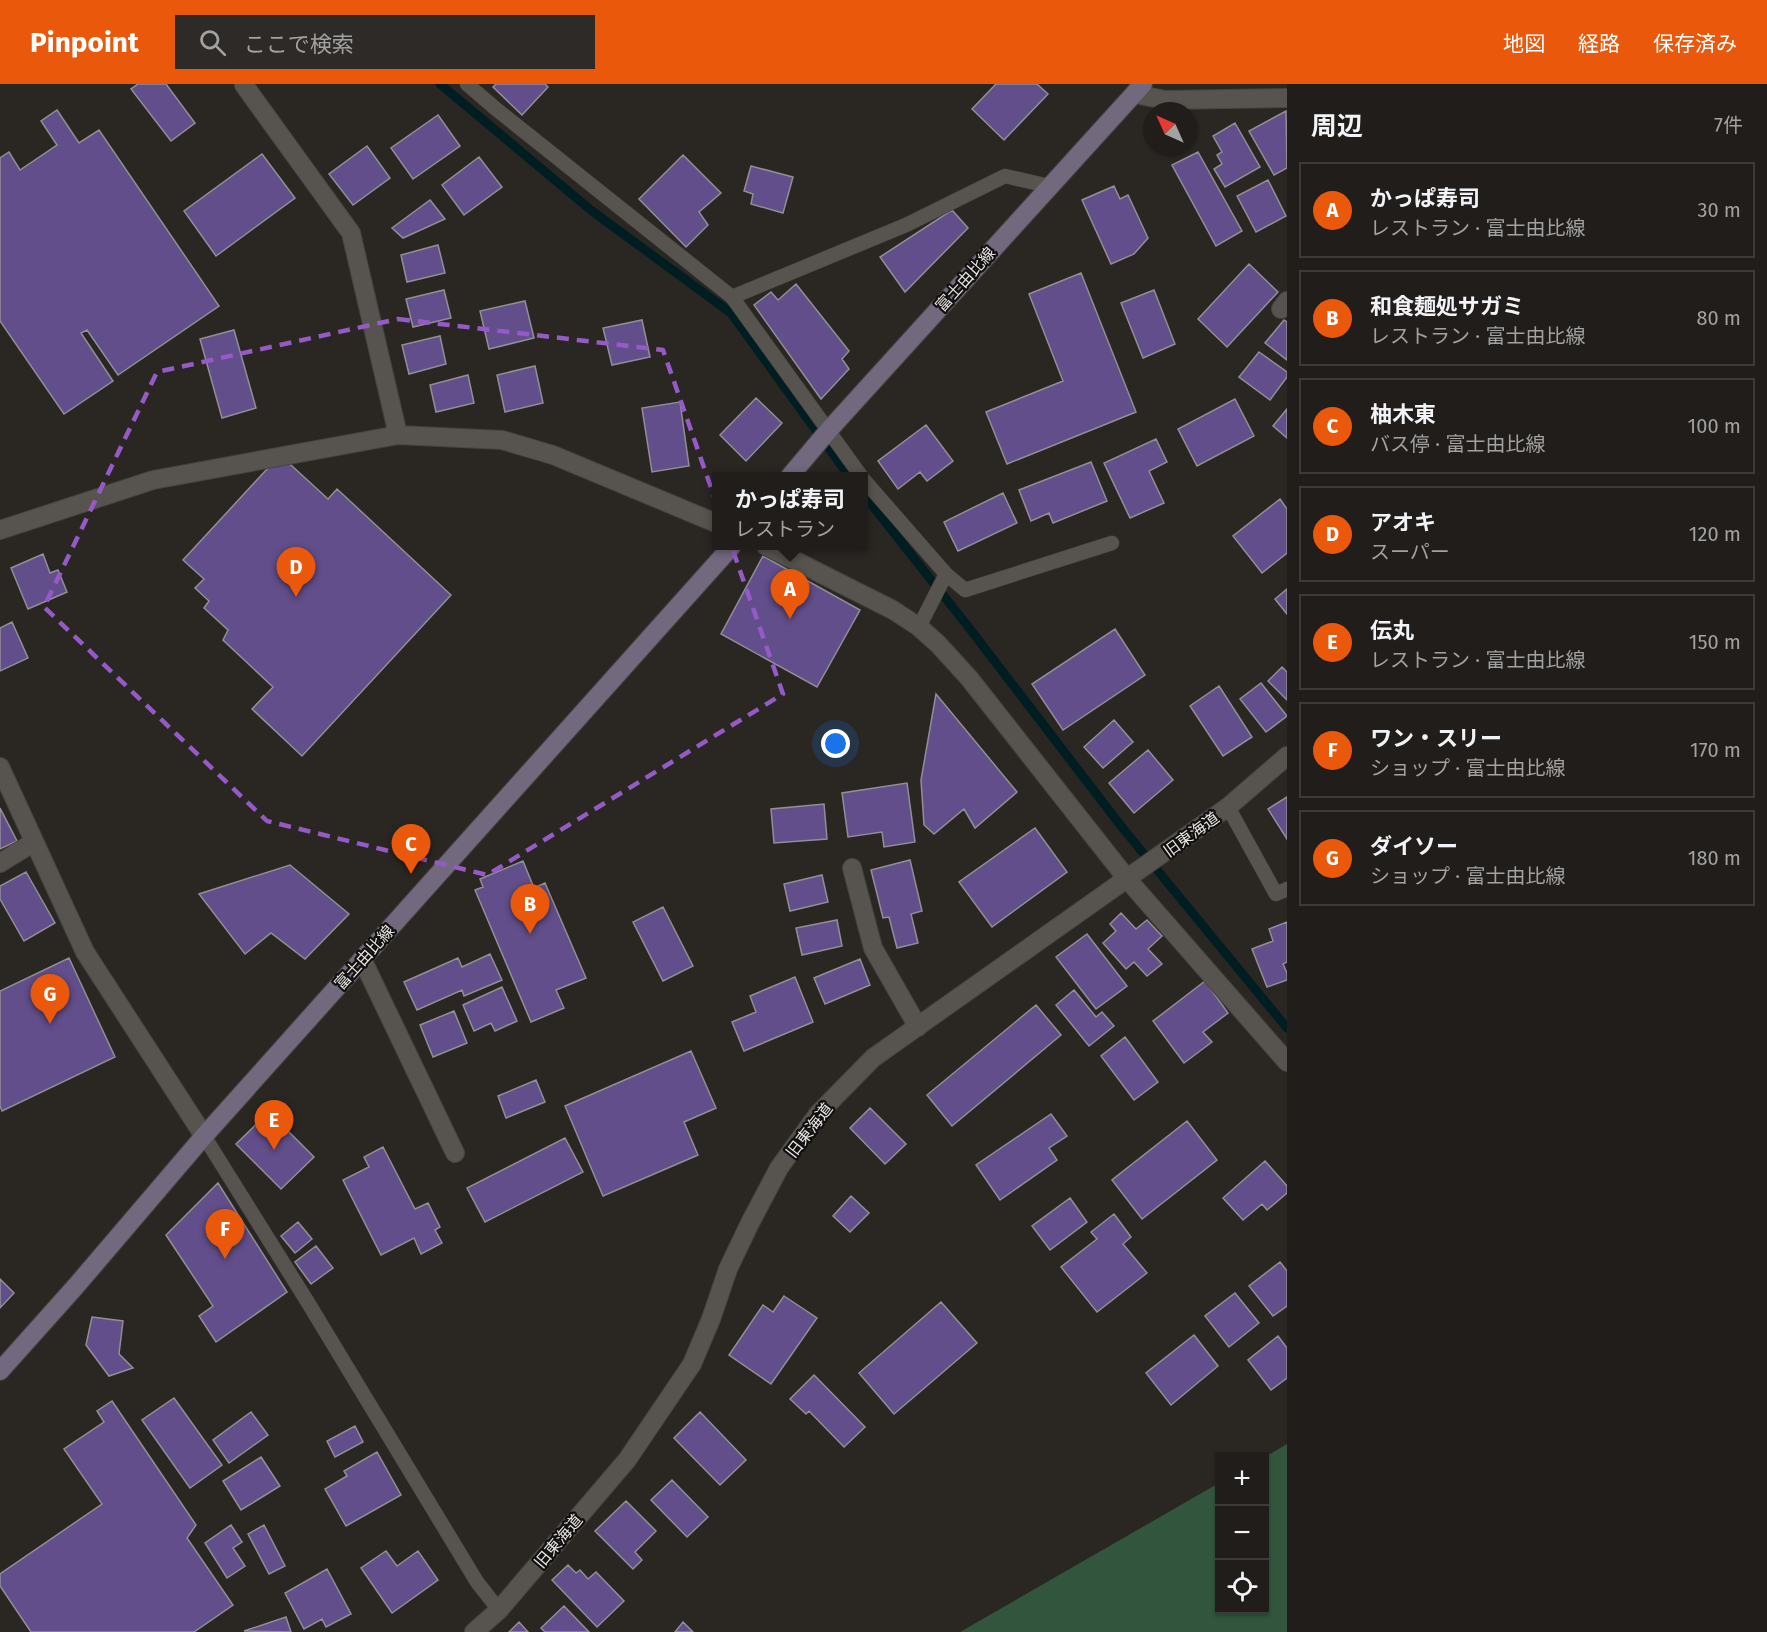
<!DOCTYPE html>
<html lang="ja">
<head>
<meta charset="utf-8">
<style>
	:root { --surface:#201d1a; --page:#2d2a27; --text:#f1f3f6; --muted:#a2a2a2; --line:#3d3b39; --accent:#ea580c }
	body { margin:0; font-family:"Fira Sans","Noto Sans JP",sans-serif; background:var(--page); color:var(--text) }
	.controls { position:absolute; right:18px; bottom:18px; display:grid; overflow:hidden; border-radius:0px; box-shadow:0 2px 4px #0004 }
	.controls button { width:54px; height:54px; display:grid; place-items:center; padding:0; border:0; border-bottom:2px solid var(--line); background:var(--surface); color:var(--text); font:30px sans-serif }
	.compass { position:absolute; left:1143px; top:18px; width:54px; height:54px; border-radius:50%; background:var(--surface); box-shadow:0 2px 4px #0004; rotate:315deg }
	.you { position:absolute; left:836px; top:660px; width:21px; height:21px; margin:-15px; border:4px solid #fff; border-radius:50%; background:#1a73e8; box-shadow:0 0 0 9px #1a73e833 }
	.badge { display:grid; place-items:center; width:39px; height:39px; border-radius:50%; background:var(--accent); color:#fff; font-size:20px; font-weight:700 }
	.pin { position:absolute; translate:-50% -50px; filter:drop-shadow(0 2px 3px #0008) }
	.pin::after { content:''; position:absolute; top:32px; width:21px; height:18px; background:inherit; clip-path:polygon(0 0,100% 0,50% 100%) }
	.popup { position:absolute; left:712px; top:388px; width:156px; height:78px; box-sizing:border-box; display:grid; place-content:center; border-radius:0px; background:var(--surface); filter:drop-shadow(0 2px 4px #0005); font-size:20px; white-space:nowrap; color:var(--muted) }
	.popup b { font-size:22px; color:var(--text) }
	.popup::after { content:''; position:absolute; left:50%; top:100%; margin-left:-12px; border:12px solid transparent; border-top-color:var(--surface) }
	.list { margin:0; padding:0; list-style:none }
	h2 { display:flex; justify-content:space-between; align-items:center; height:78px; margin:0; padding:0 24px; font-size:26px }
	h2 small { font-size:20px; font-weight:400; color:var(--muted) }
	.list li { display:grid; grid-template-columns:39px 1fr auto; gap:18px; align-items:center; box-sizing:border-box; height:96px; margin:0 12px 12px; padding:0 12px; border:2px solid var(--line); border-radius:0px }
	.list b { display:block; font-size:22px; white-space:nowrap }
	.list p { margin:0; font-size:20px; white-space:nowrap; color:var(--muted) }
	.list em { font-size:20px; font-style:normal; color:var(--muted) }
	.icon { flex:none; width:33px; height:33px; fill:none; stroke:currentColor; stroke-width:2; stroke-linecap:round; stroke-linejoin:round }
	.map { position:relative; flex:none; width:1287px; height:1548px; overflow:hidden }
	header { display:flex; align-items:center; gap:36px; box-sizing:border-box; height:84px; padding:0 30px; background:var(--accent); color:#fff }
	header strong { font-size:28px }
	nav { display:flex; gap:33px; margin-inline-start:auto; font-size:21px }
	.search { width:420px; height:54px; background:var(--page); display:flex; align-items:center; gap:15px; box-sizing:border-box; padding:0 21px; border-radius:0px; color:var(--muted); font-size:22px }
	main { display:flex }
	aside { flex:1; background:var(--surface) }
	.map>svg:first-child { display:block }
	.green { fill:#31563d }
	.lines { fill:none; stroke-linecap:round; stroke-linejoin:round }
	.stream { stroke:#001d22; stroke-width:9 }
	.building { fill:#614e8a; stroke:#918f95; stroke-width:1.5 }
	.lane-casing { stroke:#464340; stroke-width:15 }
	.street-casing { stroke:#464340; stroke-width:20 }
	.secondary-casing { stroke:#464340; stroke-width:20 }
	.lane { stroke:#57544f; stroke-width:14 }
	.street { stroke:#57544f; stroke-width:18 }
	.secondary { stroke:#72697e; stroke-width:18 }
	.marked { fill:none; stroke:#965ac8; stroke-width:4.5; stroke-dasharray:12 8; stroke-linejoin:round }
	.labels { text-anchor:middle; stroke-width:4.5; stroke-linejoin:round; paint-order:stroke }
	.street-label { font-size:16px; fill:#e8e6e4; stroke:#12100e }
</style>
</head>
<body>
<header>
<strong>Pinpoint</strong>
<div class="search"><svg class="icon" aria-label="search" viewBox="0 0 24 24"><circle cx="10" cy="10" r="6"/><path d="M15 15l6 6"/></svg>ここで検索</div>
<nav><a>地図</a><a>経路</a><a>保存済み</a></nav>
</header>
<main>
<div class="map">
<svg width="1287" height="1548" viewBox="0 0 1287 1548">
	<rect width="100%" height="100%" fill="#2a2723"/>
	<path class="green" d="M 1287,1360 L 1287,1548 L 960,1548 L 1219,1399 L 1220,1526 L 1264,1526 L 1265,1373 Z"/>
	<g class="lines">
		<path class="stream" d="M 440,0 L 592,127 L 731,229 L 849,392
			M 864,411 L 970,545 L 1121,742 L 1287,944"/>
	</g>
	<path class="building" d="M 138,0 L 166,0 L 195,39 L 171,57 L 131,5 Z
		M 496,0 L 545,0 L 548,3 L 522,31 L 493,3 Z
		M 996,0 L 1037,0 L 1048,10 L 1004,56 L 972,25 Z
		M 57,26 L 79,59 L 99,46 L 219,222 L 118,291 L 87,246 L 81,249 L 113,297 L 64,330 L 0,237 L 0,74 L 9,68 L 20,86 L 57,61 L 41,37 Z
		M 1286,27 L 1287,84 L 1274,91 L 1249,47 Z
		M 438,31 L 460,62 L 413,95 L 391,64 Z
		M 1235,39 L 1260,83 L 1225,103 L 1214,85 L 1222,80 L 1217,71 L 1222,68 L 1213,52 Z
		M 367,62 L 390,94 L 353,121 L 329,90 Z
		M 1198,68 L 1242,147 L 1216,162 L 1172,81 Z
		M 262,70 L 295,114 L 216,172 L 184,127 Z
		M 683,71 L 721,109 L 699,128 L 708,141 L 686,163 L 639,115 Z
		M 479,73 L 502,103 L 464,131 L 442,101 Z
		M 751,82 L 793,93 L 783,129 L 751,120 L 753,110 L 744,107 Z
		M 1268,96 L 1286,132 L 1256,148 L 1237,112 Z
		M 1114,102 L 1120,115 L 1128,111 L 1148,154 L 1134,170 L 1111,180 L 1082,116 Z
		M 430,116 L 445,135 L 403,154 L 392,144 Z
		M 952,126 L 968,144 L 905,208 L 880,173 Z
		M 438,161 L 445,189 L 407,198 L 401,171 Z
		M 1249,180 L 1278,208 L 1227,263 L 1198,235 Z
		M 1081,189 L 1136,328 L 1007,380 L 986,328 L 1063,297 L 1029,210 Z
		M 796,200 L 849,267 L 842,275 L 849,285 L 821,315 L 754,221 L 771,208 L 778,216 Z
		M 444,206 L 451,234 L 413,243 L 406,215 Z
		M 1154,206 L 1175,260 L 1143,274 L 1121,219 Z
		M 525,217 L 534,254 L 489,265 L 480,227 Z
		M 642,236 L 650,273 L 612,281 L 603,244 Z
		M 1284,236 L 1287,238 L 1287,276 L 1265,259 Z
		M 234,246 L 256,324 L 222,334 L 200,255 Z
		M 440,252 L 446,280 L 409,290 L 402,261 Z
		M 1259,268 L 1287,288 L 1287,293 L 1270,316 L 1239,293 Z
		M 535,282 L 543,319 L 505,328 L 497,291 Z
		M 468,291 L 474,319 L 436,328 L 430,301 Z
		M 756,314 L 782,339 L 746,377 L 720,351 Z
		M 1235,315 L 1254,352 L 1197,382 L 1178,345 Z
		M 680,318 L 689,382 L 652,388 L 642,324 Z
		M 1287,325 L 1287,354 L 1273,342 Z
		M 926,341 L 953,377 L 927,397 L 920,388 L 898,405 L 878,377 Z
		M 1156,355 L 1167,378 L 1149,387 L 1164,419 L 1130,434 L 1104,379 Z
		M 280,371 L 328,415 L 337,405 L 451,511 L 302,672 L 252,625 L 273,603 L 223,556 L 228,546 L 204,524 L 209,517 L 195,504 L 204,495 L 183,476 Z
		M 1091,378 L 1107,417 L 1053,439 L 1049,429 L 1031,437 L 1019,406 Z
		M 1003,409 L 1017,439 L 958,467 L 944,438 Z
		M 1280,415 L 1287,425 L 1287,469 L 1262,489 L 1233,452 Z
		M 43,470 L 50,489 L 58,486 L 67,508 L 28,525 L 11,484 Z
		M 763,472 L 860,526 L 817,603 L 721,550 Z
		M 1287,505 L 1287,530 L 1275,515 Z
		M 12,538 L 28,574 L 0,587 L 0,544 Z
		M 1115,545 L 1145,591 L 1063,646 L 1032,600 Z
		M 1282,583 L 1287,588 L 1287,616 L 1268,597 Z
		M 1261,599 L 1287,632 L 1266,648 L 1240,615 Z
		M 1219,602 L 1252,653 L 1223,672 L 1190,622 Z
		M 936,610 L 1017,708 L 975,744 L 964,725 L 934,750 L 924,741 L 921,696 Z
		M 1114,636 L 1133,658 L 1103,684 L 1084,663 Z
		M 1148,666 L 1173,696 L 1134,729 L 1109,699 Z
		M 907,699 L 915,758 L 884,763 L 882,748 L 848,753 L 842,709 Z
		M 1287,713 L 1287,755 L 1268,725 Z
		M 824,720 L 827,755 L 774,759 L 771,725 Z
		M 0,724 L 17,757 L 0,765 Z
		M 1035,744 L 1067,788 L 992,843 L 959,798 Z
		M 910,776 L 922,827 L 911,830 L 918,859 L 897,864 L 889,833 L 883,834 L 871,786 Z
		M 523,777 L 534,804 L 545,799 L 586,894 L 556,906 L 564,924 L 531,938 L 475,806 L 483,803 L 480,795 Z
		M 290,781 L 349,830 L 305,875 L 271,849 L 245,870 L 199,810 Z
		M 26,788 L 55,839 L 24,857 L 0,815 L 0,802 Z
		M 822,791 L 828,818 L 790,827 L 784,800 Z
		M 663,823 L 693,882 L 663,897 L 633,838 Z
		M 1121,829 L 1136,845 L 1147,836 L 1162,852 L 1148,865 L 1162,880 L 1147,892 L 1134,878 L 1126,885 L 1103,859 L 1116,847 L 1110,840 Z
		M 837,836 L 842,862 L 802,871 L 796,844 Z
		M 1287,838 L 1287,878 L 1283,880 L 1287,889 L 1287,896 L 1267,903 L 1252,865 L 1273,857 L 1269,845 Z
		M 1087,850 L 1127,902 L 1096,925 L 1056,873 Z
		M 490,870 L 502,896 L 464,912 L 462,906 L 417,926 L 404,898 L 458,874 L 462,883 Z
		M 69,874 L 115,973 L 2,1027 L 0,1022 L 0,907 Z
		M 860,875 L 870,901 L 825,920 L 814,894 Z
		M 795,893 L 813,938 L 744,967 L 732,938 L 756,928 L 750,912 Z
		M 1205,897 L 1228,929 L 1203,948 L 1212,958 L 1184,979 L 1153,937 Z
		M 502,903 L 517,937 L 495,947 L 491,939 L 474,947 L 463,921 Z
		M 1074,906 L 1096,933 L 1102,928 L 1114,942 L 1089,962 L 1056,921 Z
		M 1036,921 L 1061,951 L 952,1042 L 927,1011 Z
		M 454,927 L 467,959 L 433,973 L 420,941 Z
		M 1125,953 L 1158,998 L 1134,1016 L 1101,972 Z
		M 691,967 L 716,1024 L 684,1038 L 698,1071 L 603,1112 L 565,1022 Z
		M 536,996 L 545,1018 L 506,1034 L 498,1012 Z
		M 870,1024 L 906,1060 L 885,1080 L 850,1044 Z
		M 269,1028 L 314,1073 L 281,1105 L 236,1060 Z
		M 1051,1030 L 1067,1052 L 1049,1064 L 1057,1076 L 1000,1116 L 976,1081 Z
		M 1187,1037 L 1217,1076 L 1142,1135 L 1112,1096 Z
		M 565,1054 L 583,1088 L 485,1138 L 467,1104 Z
		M 383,1063 L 415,1125 L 428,1119 L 440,1143 L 435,1146 L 442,1159 L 421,1170 L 414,1154 L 381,1171 L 343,1096 L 369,1083 L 364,1073 Z
		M 1265,1077 L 1287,1102 L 1287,1109 L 1267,1126 L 1262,1120 L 1243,1136 L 1223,1114 Z
		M 218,1099 L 287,1208 L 216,1258 L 199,1232 L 213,1222 L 166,1151 Z
		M 851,1112 L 869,1129 L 850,1148 L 833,1132 Z
		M 1070,1114 L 1087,1138 L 1050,1166 L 1032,1142 Z
		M 1114,1130 L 1131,1153 L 1123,1160 L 1147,1189 L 1097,1228 L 1061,1183 L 1097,1155 L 1091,1148 Z
		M 298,1138 L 312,1155 L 295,1169 L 281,1152 Z
		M 316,1162 L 333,1184 L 311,1200 L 295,1178 Z
		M 1280,1178 L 1287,1187 L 1287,1222 L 1273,1232 L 1249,1202 Z
		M 0,1195 L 14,1209 L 0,1224 Z
		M 1235,1209 L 1259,1239 L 1229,1263 L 1205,1232 Z
		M 784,1212 L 817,1234 L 771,1300 L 729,1271 L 763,1221 L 773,1228 Z
		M 941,1218 L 977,1259 L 894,1330 L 859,1289 Z
		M 92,1233 L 123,1237 L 119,1270 L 133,1284 L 109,1292 L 86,1261 Z
		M 1194,1251 L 1218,1282 L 1171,1321 L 1146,1289 Z
		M 1278,1252 L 1287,1264 L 1287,1294 L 1271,1306 L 1248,1276 Z
		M 814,1291 L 865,1343 L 844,1363 L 809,1327 L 806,1330 L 790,1315 Z
		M 174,1314 L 222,1381 L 190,1404 L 142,1336 Z
		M 112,1317 L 196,1441 L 187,1454 L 233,1521 L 194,1548 L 31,1548 L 0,1502 L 0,1490 L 102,1420 L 64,1365 L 104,1338 L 97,1327 Z
		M 251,1328 L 268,1351 L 229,1379 L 213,1356 Z
		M 700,1328 L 746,1376 L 720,1401 L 674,1354 Z
		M 355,1342 L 363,1358 L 335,1373 L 327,1357 Z
		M 377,1368 L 401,1411 L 346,1442 L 325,1405 L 347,1392 L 344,1387 Z
		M 261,1373 L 280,1402 L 241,1426 L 223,1397 Z
		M 672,1396 L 708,1433 L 687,1453 L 651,1416 Z
		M 626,1417 L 656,1447 L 635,1468 L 642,1476 L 633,1485 L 595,1447 Z
		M 231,1441 L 242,1458 L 233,1464 L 245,1482 L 227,1494 L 205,1459 Z
		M 264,1441 L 285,1482 L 269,1490 L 248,1450 Z
		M 386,1467 L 397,1482 L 418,1467 L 438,1496 L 392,1529 L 361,1484 Z
		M 568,1481 L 576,1489 L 580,1486 L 588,1495 L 596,1488 L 624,1517 L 597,1543 L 552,1496 Z
		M 327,1485 L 351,1530 L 326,1543 L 322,1535 L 304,1545 L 285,1509 Z
		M 564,1522 L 589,1548 L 545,1548 L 541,1544 Z
		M 286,1533 L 291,1548 L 244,1547 Z
		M 519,1538 L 528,1548 L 509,1548 Z
		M 683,1538 L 693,1548 L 675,1548 Z"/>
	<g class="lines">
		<g class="lane-casing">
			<path id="lane" d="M 467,0 L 496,25 L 732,213 L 861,392
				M 732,213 L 906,141 L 1005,92 L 1049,102
				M 864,396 L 946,490 L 965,506 L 1112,459
				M 919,543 L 946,490
				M 1228,723 L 1276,810 L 1287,805
				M 204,1052 L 307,1217 L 477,1498 L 499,1526"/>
		</g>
		<g class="street-casing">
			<path id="street" d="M 244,1 L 351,149 L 398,351
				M 1135,10 L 1165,16 L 1287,14
				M 1281,225 L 1287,217
				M 0,446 L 153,396 L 398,351 L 502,356 L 553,371 L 716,439
				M 766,462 L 893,526 L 919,543 L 938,560 L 969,594 L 1128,796 L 1287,978
				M 0,683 L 85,868 L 204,1052
				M 0,779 L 34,758
				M 852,784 L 873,864 L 918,943
				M 362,875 L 455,1069
				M 474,1548 L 499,1526 L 627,1376 L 692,1280 L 711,1235 L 728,1185 L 750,1139 L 779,1084 L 818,1030 L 873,974 L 1228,723 L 1287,672"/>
		</g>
		<g class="secondary-casing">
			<path id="secondary" d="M 790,392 L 828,347 L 1143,0
				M 0,1287 L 76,1202 L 204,1052 L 732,462"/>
		</g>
		<use href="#lane" class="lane"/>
		<use href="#street" class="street"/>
		<use href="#secondary" class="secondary"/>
	</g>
	<path class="marked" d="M 398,235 L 663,266 L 783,610 L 487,791 L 267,737 L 44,523 L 157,288 Z"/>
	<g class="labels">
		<g class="street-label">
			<text transform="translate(965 195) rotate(-48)" y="6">富士由比線</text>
			<text transform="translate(1191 750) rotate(-36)" y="6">旧東海道</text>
			<text transform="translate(364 873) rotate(-48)" y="6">富士由比線</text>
			<text transform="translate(809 1046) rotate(-52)" y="6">旧東海道</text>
			<text transform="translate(558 1457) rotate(-50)" y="6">旧東海道</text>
		</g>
	</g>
</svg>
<div class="controls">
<button>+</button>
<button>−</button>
<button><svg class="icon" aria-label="locate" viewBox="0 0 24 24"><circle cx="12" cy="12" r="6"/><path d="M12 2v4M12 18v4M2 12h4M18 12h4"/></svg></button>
</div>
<svg class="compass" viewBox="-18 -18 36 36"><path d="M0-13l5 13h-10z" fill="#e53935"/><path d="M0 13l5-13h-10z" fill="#a2a2a2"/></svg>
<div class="you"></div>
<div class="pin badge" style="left:790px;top:535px">A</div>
<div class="popup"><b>かっぱ寿司</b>レストラン</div>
<div class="pin badge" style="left:530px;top:850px">B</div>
<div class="pin badge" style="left:411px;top:790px">C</div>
<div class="pin badge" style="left:296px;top:513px">D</div>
<div class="pin badge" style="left:274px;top:1066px">E</div>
<div class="pin badge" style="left:225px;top:1175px">F</div>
<div class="pin badge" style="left:50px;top:940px">G</div>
</div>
<aside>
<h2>周辺<small>7件</small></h2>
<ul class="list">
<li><span class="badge">A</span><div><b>かっぱ寿司</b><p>レストラン · 富士由比線</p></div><em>30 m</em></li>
<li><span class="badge">B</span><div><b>和食麺処サガミ</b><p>レストラン · 富士由比線</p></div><em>80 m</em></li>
<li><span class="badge">C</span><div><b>柚木東</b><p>バス停 · 富士由比線</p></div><em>100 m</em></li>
<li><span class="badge">D</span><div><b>アオキ</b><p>スーパー</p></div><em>120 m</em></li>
<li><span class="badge">E</span><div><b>伝丸</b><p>レストラン · 富士由比線</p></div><em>150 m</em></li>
<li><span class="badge">F</span><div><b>ワン・スリー</b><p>ショップ · 富士由比線</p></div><em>170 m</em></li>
<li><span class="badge">G</span><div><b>ダイソー</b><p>ショップ · 富士由比線</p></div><em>180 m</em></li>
</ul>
</aside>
</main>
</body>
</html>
